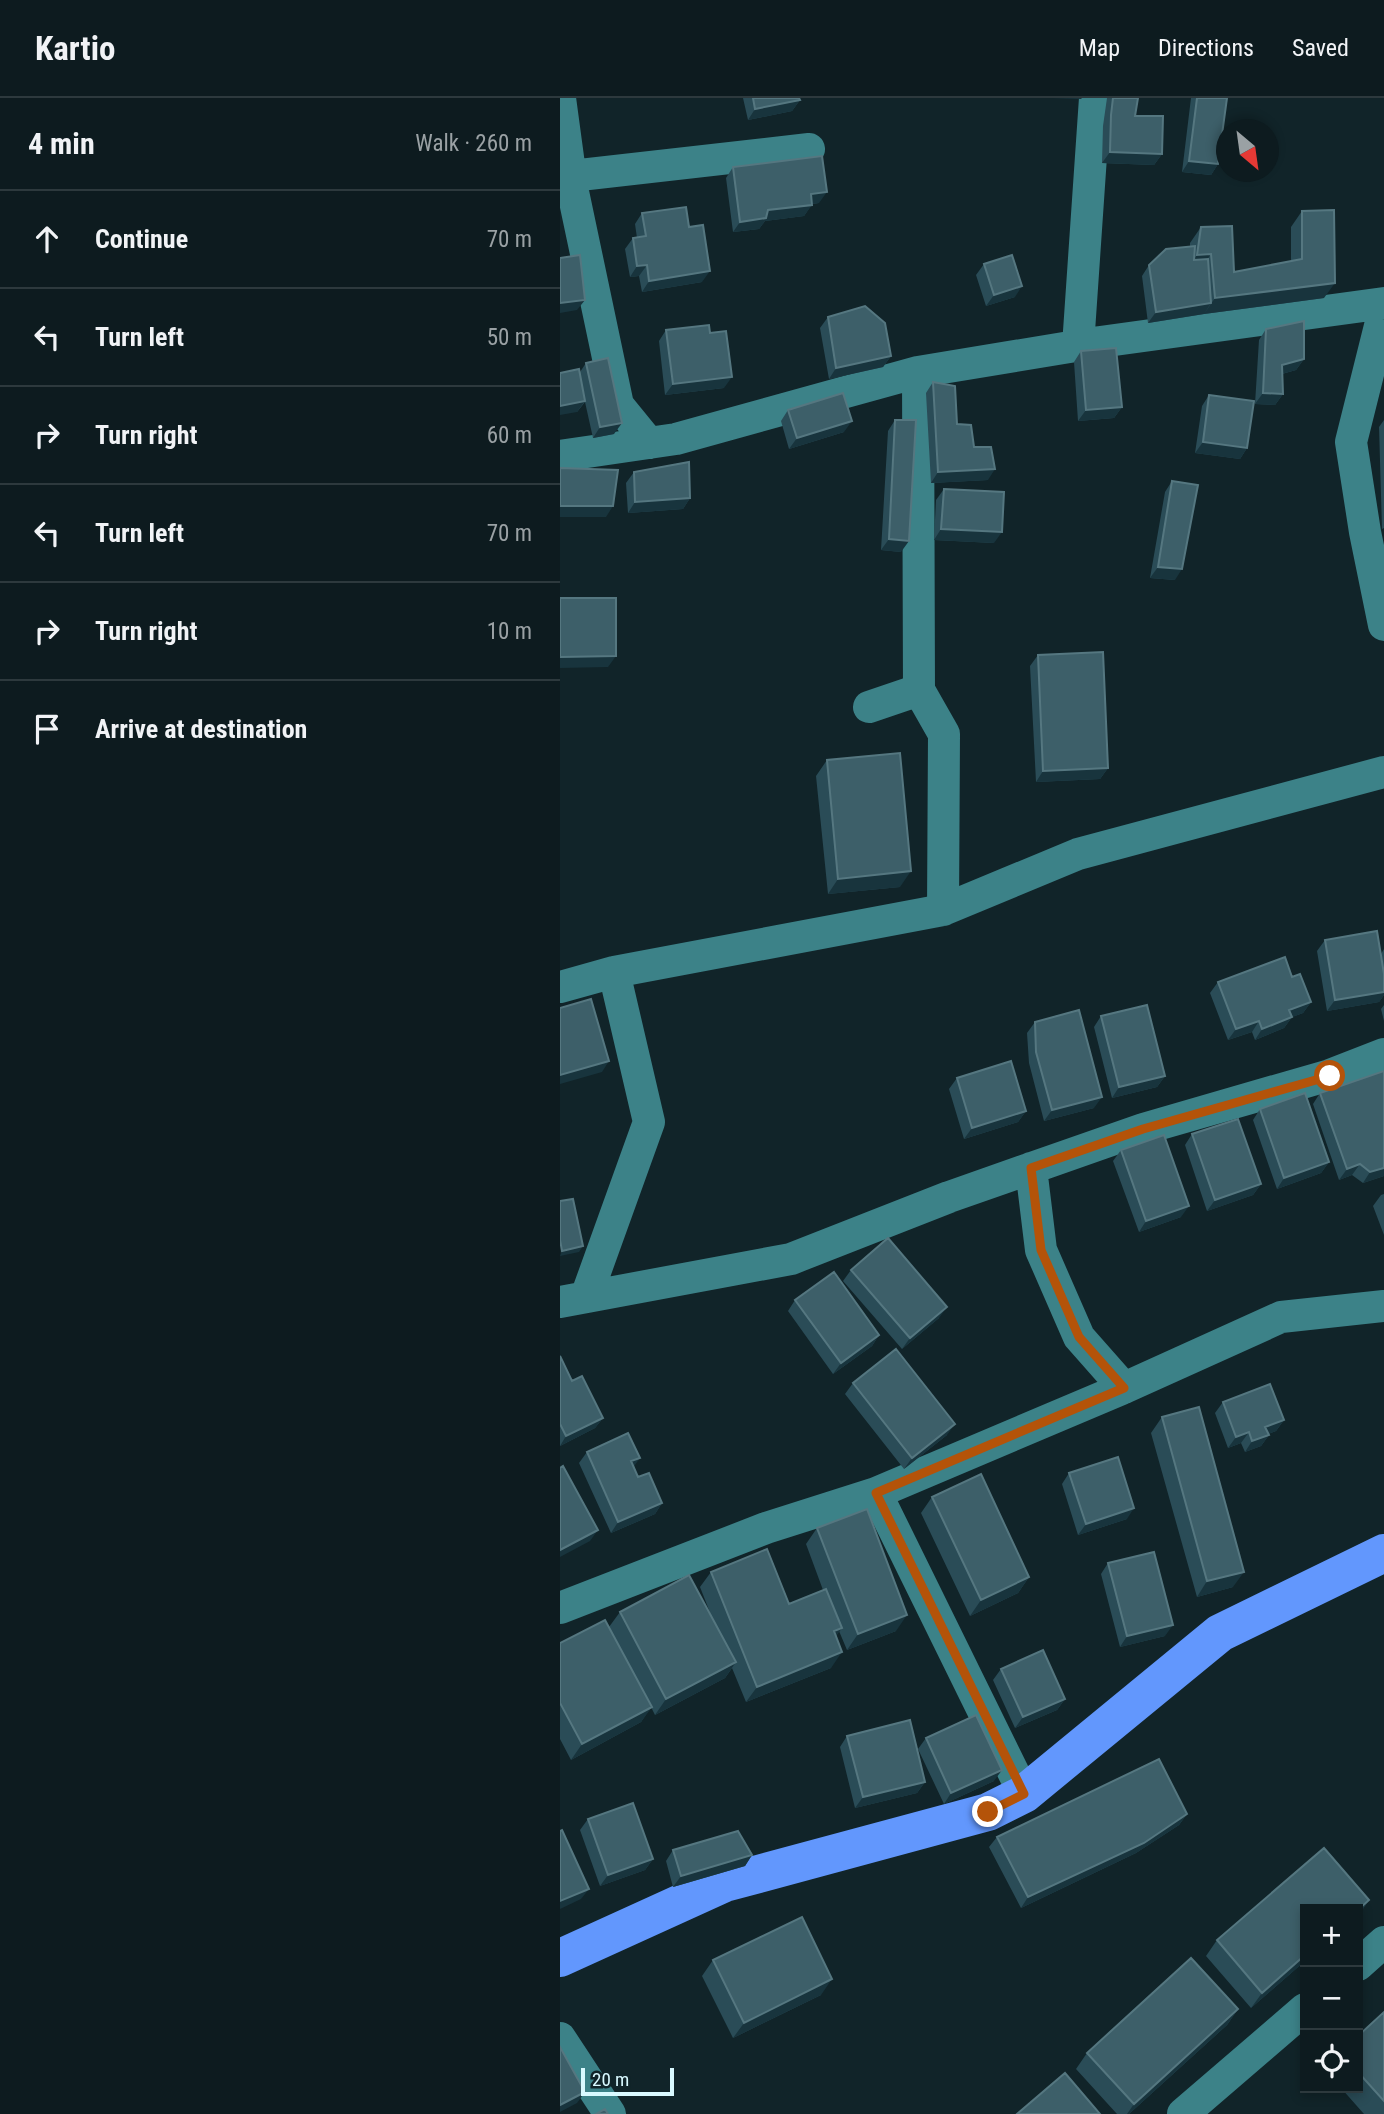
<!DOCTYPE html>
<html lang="en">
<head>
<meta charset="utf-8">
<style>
	:root { --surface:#0d1b1f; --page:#1b282c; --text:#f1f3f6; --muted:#9aa1a4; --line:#2d393d }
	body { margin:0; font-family:"Roboto Condensed",sans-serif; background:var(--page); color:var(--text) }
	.controls { position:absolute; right:21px; bottom:21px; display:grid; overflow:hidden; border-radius:0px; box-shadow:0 4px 10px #0003 }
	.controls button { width:63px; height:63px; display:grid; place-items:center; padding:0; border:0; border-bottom:2px solid var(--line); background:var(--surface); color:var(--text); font:35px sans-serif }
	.compass { position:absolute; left:656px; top:21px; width:63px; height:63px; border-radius:50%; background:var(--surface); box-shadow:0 4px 10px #0003; rotate:151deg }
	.scale { position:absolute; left:21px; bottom:18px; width:93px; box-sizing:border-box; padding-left:7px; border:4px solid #d9f9ff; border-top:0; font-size:19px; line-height:24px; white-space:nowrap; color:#d9f9ff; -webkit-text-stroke:5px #112429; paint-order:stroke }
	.stop { position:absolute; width:21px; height:21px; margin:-16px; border:5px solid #b45309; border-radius:50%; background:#fff }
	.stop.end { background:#b45309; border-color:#fff; box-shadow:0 2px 7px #0008 }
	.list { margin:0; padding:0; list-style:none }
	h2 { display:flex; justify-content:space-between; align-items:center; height:91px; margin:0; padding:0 28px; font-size:30px }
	h2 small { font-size:23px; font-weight:400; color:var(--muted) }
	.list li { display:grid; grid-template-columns:46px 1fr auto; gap:21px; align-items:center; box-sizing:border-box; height:98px; padding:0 28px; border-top:2px solid var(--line) }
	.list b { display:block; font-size:26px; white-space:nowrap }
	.list em { font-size:23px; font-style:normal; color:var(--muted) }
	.icon { flex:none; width:38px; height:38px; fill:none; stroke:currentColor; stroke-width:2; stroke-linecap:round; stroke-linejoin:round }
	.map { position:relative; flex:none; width:824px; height:2016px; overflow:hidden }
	header { display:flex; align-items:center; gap:42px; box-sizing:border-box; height:98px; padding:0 35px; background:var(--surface); border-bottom:2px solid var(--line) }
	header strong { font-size:33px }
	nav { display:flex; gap:38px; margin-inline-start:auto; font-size:24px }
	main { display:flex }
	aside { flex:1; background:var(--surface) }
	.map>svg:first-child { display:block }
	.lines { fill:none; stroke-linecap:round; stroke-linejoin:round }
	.minor { stroke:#3c8288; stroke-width:32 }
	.major { stroke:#6297fd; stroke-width:38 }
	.wall { fill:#2a4c57 }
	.shaded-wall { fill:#18343d }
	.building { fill:#3d5f69; stroke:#557780; stroke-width:2 }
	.route { stroke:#b45309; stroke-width:9 }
</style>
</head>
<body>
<header>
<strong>Kartio</strong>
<nav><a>Map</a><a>Directions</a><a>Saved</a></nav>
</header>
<main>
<aside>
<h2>4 min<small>Walk · 260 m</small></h2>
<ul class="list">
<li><svg class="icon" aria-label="ahead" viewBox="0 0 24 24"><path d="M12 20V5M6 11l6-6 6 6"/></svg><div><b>Continue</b></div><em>70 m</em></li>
<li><svg class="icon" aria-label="left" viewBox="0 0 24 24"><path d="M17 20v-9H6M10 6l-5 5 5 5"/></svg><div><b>Turn left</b></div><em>50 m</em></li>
<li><svg class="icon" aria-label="right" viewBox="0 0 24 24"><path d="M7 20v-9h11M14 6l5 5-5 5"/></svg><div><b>Turn right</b></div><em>60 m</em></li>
<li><svg class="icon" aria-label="left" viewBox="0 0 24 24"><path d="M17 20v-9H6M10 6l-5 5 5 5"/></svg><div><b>Turn left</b></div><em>70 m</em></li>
<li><svg class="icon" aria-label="right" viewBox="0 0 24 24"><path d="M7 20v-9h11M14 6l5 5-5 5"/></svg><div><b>Turn right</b></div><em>10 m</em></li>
<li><svg class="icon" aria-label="arrive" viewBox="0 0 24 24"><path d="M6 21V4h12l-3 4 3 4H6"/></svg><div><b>Arrive at destination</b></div></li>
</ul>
</aside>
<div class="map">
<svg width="824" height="2016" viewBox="0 0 824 2016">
	<rect width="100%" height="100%" fill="#112429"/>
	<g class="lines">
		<path class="minor" d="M 0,0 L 12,89 L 58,307 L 89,345
			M 11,78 L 249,51
			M 824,212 L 791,344 L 805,434 L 824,527
			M 518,248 L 535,0
			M 0,358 L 116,341 L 358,274 L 540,244 L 824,205
			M 359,592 L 384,636 L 383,812
			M 309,609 L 359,592 L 358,274
			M 0,889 L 54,874 L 383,812 L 518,756 L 824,674
			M 471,1070 L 481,1152 L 519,1239 L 564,1290
			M 26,1199 L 89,1024 L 54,874
			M 0,1204 L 231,1161 L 389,1099 L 583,1031 L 770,977 L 824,956
			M 316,1395 L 464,1696
			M 0,1510 L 206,1430 L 316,1395 L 564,1290 L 721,1219 L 824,1208
			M 798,1867 L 824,1844
			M 0,1940 L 50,2016
			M 623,2016 L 745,1911"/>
		<path class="major" d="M 0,1860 L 165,1785 L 428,1714 L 464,1696 L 660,1535 L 824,1455"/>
	</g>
	<path class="wall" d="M 183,0 L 239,0 L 240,2 L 232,13 L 188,22 Z
		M 547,0 L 578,0 L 575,18 L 602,56 L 594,67 L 542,65 L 543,28 Z
		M 631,0 L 667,0 L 658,66 L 651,77 L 622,74 Z
		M 173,69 L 259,105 L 252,106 L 244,118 L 205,123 L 199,131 L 173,134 L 166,80 Z
		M 742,113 L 764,200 L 644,216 L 588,225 L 582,178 L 589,167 L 630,148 L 630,145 L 641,129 L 674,174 L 731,163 L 731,129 Z
		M 82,115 L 129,129 L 142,184 L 82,194 L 79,178 L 70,179 L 65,151 L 73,140 L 77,140 L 75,126 Z
		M 424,166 L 455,199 L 426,208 L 416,177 Z
		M 268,219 L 331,258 L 323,269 L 269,281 L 260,230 Z
		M 706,231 L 744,261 L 736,272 L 722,276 L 723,296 L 715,307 L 695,306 L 699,242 Z
		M 106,232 L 150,235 L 164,290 L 105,297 L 99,243 Z
		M 521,253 L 562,309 L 554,320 L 518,323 L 514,264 Z
		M 26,265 L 54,336 L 33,340 L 25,304 L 17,314 L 20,274 Z
		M 373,284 L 397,326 L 414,349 L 428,382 L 371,385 L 366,295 Z
		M 649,297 L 687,350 L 680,361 L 635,355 L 642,308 Z
		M 228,312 L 284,334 L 229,351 L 221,323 Z
		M 335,322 L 341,454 L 321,452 L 328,333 Z
		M 824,322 L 824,430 L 822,431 L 819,329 Z
		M 74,374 L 130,400 L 123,411 L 68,415 L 66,385 Z
		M 612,383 L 615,482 L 590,480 L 605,394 Z
		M 384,391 L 434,445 L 374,442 L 376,402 Z
		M 478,557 L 548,670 L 540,681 L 476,684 L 470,568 Z
		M 267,662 L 340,789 L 268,796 L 256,678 Z
		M 765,842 L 821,856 L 824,851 L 824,897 L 819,904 L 767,913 L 757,853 Z
		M 732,879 L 751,904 L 743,915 L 732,919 L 724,930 L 695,942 L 692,934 L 668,942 L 650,895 L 658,884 Z
		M 824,907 L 824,923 L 821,911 Z
		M 541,918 L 605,978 L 597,989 L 552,1000 L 534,929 Z
		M 475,924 L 534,1010 L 484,1023 L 469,965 L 467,935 Z
		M 824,973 L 824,1078 L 803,1085 L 792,1077 L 779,1082 L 753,1006 L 760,995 Z
		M 397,980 L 466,1013 L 458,1024 L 404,1041 L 389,991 Z
		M 700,1011 L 769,1064 L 761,1075 L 717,1091 L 693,1022 Z
		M 632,1036 L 701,1086 L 693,1097 L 647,1113 L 625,1047 Z
		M 561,1052 L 621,1119 L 579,1134 L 553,1063 Z
		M 824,1096 L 824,1137 L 813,1108 L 821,1097 Z
		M 291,1172 L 379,1220 L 342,1251 L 283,1183 Z
		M 235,1202 L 319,1237 L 312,1248 L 273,1276 L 228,1213 Z
		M 0,1258 L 12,1283 L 43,1320 L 35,1330 L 0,1348 Z
		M 293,1285 L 387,1337 L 344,1371 L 285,1296 Z
		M 663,1304 L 724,1322 L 716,1333 L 708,1336 L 709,1337 L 701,1348 L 685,1354 L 681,1345 L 668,1350 L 655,1315 Z
		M 602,1319 L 673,1489 L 637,1499 L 591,1335 Z
		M 27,1354 L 74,1368 L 78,1379 L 102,1405 L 95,1416 L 51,1435 L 19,1365 Z
		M 509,1375 L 567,1421 L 518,1437 L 502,1386 Z
		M 372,1399 L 469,1479 L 458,1495 L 410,1518 L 361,1415 Z
		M 257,1430 L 336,1533 L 287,1552 L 279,1533 L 276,1538 L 271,1570 L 186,1604 L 172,1570 L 165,1580 L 95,1617 L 91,1609 L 81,1624 L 11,1662 L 0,1641 L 0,1545 L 49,1529 L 60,1514 L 151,1517 L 140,1489 L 151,1474 L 229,1506 L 263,1492 L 246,1446 Z
		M 548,1465 L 605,1538 L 560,1549 L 541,1476 Z
		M 441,1571 L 505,1601 L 497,1612 L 455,1630 L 433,1582 Z
		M 287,1638 L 365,1684 L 357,1695 L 295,1710 L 280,1649 Z
		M 366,1640 L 434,1683 L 384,1706 L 358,1651 Z
		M 627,1716 L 619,1727 L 576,1755 L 461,1810 L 429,1749 L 437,1739 Z
		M 28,1721 L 93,1761 L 85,1772 L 40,1788 L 20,1732 Z
		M 764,1750 L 809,1802 L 798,1818 L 798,1811 L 745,1811 L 745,1863 L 691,1910 L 646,1858 L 657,1842 Z
		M 113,1752 L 192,1757 L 185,1768 L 113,1789 L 106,1763 Z
		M 153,1862 L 261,1897 L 173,1940 L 142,1878 Z
		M 678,1911 L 667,1927 L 569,2016 L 557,2016 L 516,1971 L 527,1955 Z
		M 824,1914 L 824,2016 L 804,2016 L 781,1990 L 798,1990 L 798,1938 Z"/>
	<path class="shaded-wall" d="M 492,0 L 522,0 L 521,1 Z
		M 240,2 L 232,13 L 188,22 L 195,11 Z
		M 550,54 L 602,56 L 594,67 L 542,65 Z
		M 629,63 L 658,66 L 651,77 L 622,74 Z
		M 267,94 L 259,105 L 243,107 L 251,96 Z
		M 252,107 L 244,118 L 205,123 L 199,131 L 173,134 L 180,124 L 208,112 Z
		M 651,156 L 640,172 L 626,172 L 637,157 Z
		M 87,167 L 79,178 L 70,179 L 77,168 Z
		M 150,173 L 142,184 L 82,194 L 89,183 Z
		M 775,185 L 764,200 L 644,216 L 655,200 Z
		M 462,188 L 455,199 L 426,208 L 434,197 Z
		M 25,202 L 17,212 L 0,215 L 0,205 Z
		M 651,205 L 644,216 L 588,225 L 596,214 Z
		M 331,258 L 323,269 L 269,281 L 276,270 Z
		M 744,261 L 736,272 L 714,278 L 722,267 Z
		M 172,279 L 164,290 L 105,297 L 113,286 Z
		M 703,295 L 723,296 L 715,307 L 695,306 Z
		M 25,303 L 17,314 L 0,317 L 0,308 Z
		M 562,309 L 554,320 L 518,323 L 526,312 Z
		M 292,323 L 284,334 L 229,351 L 237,340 Z
		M 62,325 L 54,336 L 33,340 L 40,329 Z
		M 643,344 L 687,350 L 680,361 L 635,355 Z
		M 435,371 L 428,382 L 371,385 L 378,374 Z
		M 130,400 L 123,411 L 68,415 L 75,404 Z
		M 0,408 L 53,408 L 46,419 L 0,419 Z
		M 381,431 L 442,434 L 434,445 L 374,442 Z
		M 329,441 L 349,443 L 341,454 L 321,452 Z
		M 598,469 L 622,471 L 615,482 L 590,480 Z
		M 56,558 L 48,569 L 0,570 L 0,559 Z
		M 548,670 L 540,681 L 476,684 L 483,673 Z
		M 351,773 L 340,789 L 268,796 L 278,781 Z
		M 824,894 L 824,897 L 819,904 L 767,913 L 775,902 Z
		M 751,904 L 743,915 L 722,923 L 729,912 Z
		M 732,919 L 724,930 L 695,942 L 702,931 Z
		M 699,923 L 692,934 L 668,942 L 676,931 Z
		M 49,963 L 42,974 L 0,986 L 0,977 Z
		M 605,978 L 597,989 L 552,1000 L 559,989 Z
		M 542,999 L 534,1010 L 484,1023 L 492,1012 Z
		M 466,1013 L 458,1024 L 404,1041 L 412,1030 Z
		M 769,1064 L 761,1075 L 717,1091 L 724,1080 Z
		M 800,1066 L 792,1077 L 779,1082 L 787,1071 Z
		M 824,1070 L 824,1078 L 803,1085 L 810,1074 Z
		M 701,1086 L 693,1097 L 647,1113 L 655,1102 Z
		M 629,1108 L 621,1119 L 579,1134 L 586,1123 Z
		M 23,1148 L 19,1154 L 0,1158 L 2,1153 Z
		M 387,1209 L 379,1220 L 342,1251 L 350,1240 Z
		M 319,1237 L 312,1248 L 273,1276 L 281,1265 Z
		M 43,1320 L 35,1330 L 0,1348 L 6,1338 Z
		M 724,1322 L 716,1333 L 698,1340 L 705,1329 Z
		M 395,1326 L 387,1337 L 344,1371 L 352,1360 Z
		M 689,1334 L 681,1345 L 668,1350 L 676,1339 Z
		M 709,1337 L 701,1348 L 685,1354 L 692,1343 Z
		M 80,1360 L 72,1371 L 71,1363 Z
		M 102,1405 L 95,1416 L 51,1435 L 58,1424 Z
		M 574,1410 L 567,1421 L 518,1437 L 526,1426 Z
		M 38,1432 L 30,1443 L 0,1459 L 0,1452 Z
		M 684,1474 L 673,1489 L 637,1499 L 647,1483 Z
		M 469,1479 L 458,1495 L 410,1518 L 421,1502 Z
		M 347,1517 L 336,1533 L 287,1552 L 298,1536 Z
		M 613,1527 L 605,1538 L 560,1549 L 567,1538 Z
		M 282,1530 L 271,1545 L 274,1533 Z
		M 282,1554 L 271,1570 L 186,1604 L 197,1589 Z
		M 176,1564 L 165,1580 L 95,1617 L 106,1601 Z
		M 505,1601 L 497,1612 L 455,1630 L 463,1619 Z
		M 92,1609 L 81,1624 L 11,1662 L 22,1646 Z
		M 442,1672 L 434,1683 L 384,1706 L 391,1695 Z
		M 365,1684 L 357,1695 L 295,1710 L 303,1699 Z
		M 627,1716 L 619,1727 L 576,1755 L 461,1810 L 468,1799 Z
		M 192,1757 L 185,1768 L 113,1789 L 121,1778 Z
		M 93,1761 L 85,1772 L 40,1788 L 48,1777 Z
		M 29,1791 L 21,1801 L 0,1811 L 0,1803 Z
		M 809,1802 L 798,1818 L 798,1812 Z
		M 745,1857 L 745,1863 L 691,1910 L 702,1895 Z
		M 272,1881 L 261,1897 L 173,1940 L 184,1925 Z
		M 678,1911 L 667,1927 L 569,2016 L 567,2016 L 574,2006 Z
		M 25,1994 L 17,2005 L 0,2014 L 0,2007 Z"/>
	<path class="building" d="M 193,0 L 239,0 L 240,2 L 195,11 Z
		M 553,0 L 578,0 L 575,18 L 603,18 L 602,56 L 550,54 L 551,17 Z
		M 637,0 L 667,0 L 658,66 L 629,63 Z
		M 262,58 L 267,94 L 251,96 L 252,107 L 208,112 L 206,120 L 180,124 L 173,69 Z
		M 126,109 L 129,129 L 143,127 L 150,173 L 89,183 L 87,167 L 77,168 L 73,140 L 86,138 L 82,115 Z
		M 774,112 L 775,185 L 655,200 L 651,156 L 637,157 L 641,129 L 672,128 L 674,174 L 742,161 L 742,113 Z
		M 635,148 L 634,162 L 648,161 L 651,205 L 596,214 L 589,167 L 606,151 Z
		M 20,157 L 25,202 L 0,205 L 0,160 Z
		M 452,157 L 462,188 L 434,197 L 424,166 Z
		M 305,208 L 325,225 L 331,258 L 276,270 L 268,219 Z
		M 744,223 L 744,261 L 722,267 L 723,296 L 703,295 L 706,231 Z
		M 149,227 L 150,235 L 166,233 L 172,279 L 113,286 L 106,232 Z
		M 556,250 L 562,309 L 526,312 L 521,253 Z
		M 48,260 L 62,325 L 40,329 L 26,265 Z
		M 19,271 L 25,303 L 0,308 L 0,275 Z
		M 373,284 L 395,288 L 397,326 L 411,327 L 414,349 L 431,349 L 435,371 L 378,374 Z
		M 283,295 L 292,323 L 237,340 L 228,312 Z
		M 649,297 L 694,303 L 687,350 L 643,344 Z
		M 335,322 L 356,322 L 349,443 L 329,441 Z
		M 129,364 L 130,400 L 75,404 L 74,374 Z
		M 0,370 L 58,372 L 53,408 L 0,408 Z
		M 612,383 L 638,387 L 622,471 L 598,469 Z
		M 384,391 L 444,394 L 442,434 L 381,431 Z
		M 0,500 L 56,500 L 56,558 L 0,559 Z
		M 543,554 L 548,670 L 483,673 L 478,557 Z
		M 340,655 L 351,773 L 278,781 L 267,662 Z
		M 817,833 L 824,876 L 824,894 L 775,902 L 765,842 Z
		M 725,859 L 732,879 L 740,876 L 751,904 L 729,912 L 732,919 L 702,931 L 699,923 L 676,931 L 658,884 Z
		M 31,901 L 49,963 L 0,977 L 0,910 Z
		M 587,907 L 605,978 L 559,989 L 541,918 Z
		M 519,912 L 542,999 L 492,1012 L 476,954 L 475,924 Z
		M 451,963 L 466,1013 L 412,1030 L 397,980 Z
		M 824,973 L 824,1070 L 810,1074 L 800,1066 L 787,1071 L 760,995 Z
		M 745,995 L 769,1064 L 724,1080 L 700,1011 Z
		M 678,1021 L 701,1086 L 655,1102 L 632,1036 Z
		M 604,1037 L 629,1108 L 586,1123 L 561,1052 Z
		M 13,1101 L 23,1148 L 2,1153 L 0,1142 L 0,1103 Z
		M 328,1140 L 387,1209 L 350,1240 L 291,1172 Z
		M 274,1174 L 319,1237 L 281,1265 L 235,1202 Z
		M 336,1251 L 395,1326 L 352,1360 L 293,1285 Z
		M 0,1258 L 12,1283 L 22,1278 L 43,1320 L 6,1338 L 0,1326 Z
		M 710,1286 L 724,1322 L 705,1329 L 709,1337 L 692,1343 L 689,1334 L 676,1339 L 663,1304 Z
		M 639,1309 L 684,1474 L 647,1483 L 602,1319 Z
		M 68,1335 L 80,1360 L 71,1363 L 78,1379 L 89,1375 L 102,1405 L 58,1424 L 27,1354 Z
		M 558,1359 L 574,1410 L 526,1426 L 509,1375 Z
		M 3,1368 L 38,1432 L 0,1452 L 0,1370 Z
		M 421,1376 L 469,1479 L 421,1502 L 372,1399 Z
		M 307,1411 L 347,1517 L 298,1536 L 257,1430 Z
		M 207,1451 L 229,1506 L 266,1491 L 282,1530 L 274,1533 L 282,1554 L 197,1589 L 151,1474 Z
		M 594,1454 L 613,1527 L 567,1538 L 548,1465 Z
		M 129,1477 L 176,1564 L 106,1601 L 60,1514 Z
		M 45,1522 L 92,1609 L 22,1646 L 0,1605 L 0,1545 Z
		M 483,1552 L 505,1601 L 463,1619 L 441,1571 Z
		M 416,1617 L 442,1672 L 391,1695 L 366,1640 Z
		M 350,1622 L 365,1684 L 303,1699 L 287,1638 Z
		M 599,1661 L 627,1716 L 584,1745 L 468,1799 L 437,1739 Z
		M 73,1705 L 93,1761 L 48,1777 L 28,1721 Z
		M 2,1732 L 29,1791 L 0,1803 L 0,1733 Z
		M 178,1733 L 192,1757 L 121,1778 L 113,1752 Z
		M 764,1750 L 809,1802 L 798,1812 L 745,1811 L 745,1857 L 702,1895 L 657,1842 Z
		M 242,1819 L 272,1881 L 184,1925 L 153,1862 Z
		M 631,1860 L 678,1911 L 574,2006 L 527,1955 Z
		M 824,1914 L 824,2003 L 798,1974 L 798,1938 Z
		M 0,1949 L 25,1994 L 0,2007 Z
		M 505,1975 L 540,2016 L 457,2016 Z
		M 45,2011 L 48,2016 L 36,2016 Z"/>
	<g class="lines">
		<path class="route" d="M 428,1714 L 464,1696 L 316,1395 L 564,1290 L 519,1239 L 481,1152 L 471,1070 L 583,1031 L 770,978"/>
	</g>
</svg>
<div class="controls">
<button>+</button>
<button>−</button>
<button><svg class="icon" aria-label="locate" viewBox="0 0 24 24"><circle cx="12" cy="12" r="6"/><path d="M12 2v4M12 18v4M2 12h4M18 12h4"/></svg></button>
</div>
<svg class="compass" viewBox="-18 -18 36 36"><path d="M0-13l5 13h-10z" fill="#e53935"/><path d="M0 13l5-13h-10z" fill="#9aa1a4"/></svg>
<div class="scale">20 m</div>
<div class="stop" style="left:770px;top:978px"></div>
<div class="stop end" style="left:428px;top:1714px"></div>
</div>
</main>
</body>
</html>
